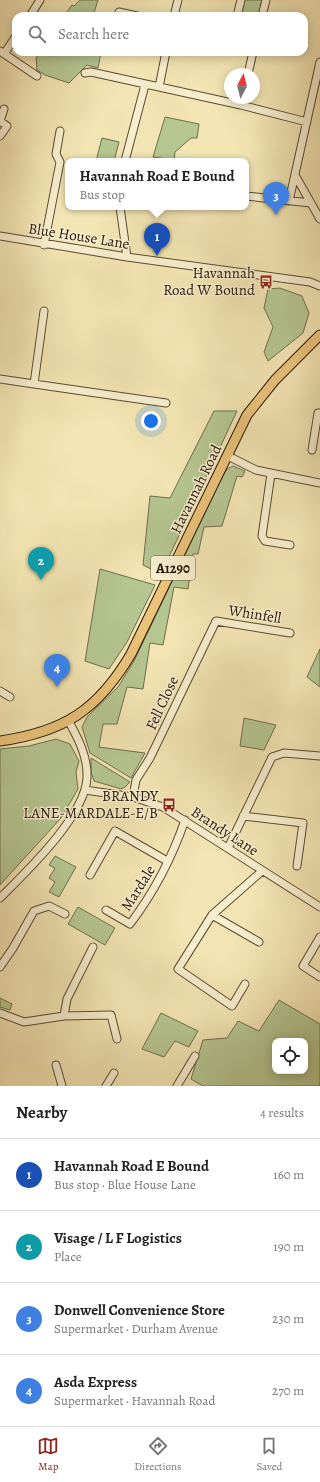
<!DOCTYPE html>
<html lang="en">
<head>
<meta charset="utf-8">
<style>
	:root { --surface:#fff; --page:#f2f2f2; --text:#222; --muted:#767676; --line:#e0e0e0; --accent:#8f2418 }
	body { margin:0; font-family:Alegreya,serif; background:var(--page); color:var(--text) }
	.controls { position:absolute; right:12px; bottom:12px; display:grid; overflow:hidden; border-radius:8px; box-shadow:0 2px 10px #0003 }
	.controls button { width:36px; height:36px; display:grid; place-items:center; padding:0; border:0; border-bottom:1px solid var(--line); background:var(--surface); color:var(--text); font:20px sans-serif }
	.compass { position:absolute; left:224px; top:68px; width:36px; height:36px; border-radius:50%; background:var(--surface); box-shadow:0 2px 10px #0003; rotate:7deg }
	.you { position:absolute; left:151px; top:421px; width:14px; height:14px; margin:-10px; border:3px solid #fff; border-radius:50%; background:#1a73e8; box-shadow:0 0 0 6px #1a73e833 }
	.badge { display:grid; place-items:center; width:26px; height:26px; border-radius:50%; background:var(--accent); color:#fff; font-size:13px; font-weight:700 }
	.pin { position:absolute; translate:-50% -33px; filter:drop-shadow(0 1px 2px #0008) }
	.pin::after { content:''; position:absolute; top:21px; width:14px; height:12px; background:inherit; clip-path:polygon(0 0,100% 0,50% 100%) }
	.popup { position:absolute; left:65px; top:158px; width:184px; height:52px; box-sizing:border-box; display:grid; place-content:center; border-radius:8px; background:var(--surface); filter:drop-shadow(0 1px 3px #0005); font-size:13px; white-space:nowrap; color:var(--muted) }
	.popup b { font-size:15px; color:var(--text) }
	.popup::after { content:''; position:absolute; left:50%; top:100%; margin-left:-8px; border:8px solid transparent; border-top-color:var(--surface) }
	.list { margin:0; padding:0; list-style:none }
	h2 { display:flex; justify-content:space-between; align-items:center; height:52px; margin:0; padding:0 16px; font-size:17px }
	h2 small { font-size:13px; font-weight:400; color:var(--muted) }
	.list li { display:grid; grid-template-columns:26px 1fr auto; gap:12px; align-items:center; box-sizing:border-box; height:72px; padding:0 16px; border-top:1px solid var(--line) }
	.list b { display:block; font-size:15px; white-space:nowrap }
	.list p { margin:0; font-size:13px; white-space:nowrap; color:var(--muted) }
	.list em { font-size:13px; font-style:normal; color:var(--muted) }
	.icon { flex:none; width:22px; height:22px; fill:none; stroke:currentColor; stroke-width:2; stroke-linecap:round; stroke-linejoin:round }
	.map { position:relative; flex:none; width:320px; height:1086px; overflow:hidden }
	.search { position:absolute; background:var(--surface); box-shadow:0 2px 10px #0003; left:12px; right:12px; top:12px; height:44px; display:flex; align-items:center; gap:10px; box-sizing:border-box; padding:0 14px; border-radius:12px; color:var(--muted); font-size:15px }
	.sheet { height:340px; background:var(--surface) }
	nav { display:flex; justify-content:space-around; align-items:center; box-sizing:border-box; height:56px; border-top:1px solid var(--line); background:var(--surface); font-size:11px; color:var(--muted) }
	nav a { display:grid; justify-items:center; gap:2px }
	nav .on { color:var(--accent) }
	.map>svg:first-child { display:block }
	.green { fill:#b5c691; stroke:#6e6e4c; fill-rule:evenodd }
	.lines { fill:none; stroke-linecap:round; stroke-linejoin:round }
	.minor-casing { stroke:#594a32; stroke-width:9 }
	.major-casing { stroke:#261607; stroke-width:11 }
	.minor { stroke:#f7eece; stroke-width:7 }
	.major { stroke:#eac27a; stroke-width:9 }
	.labels { text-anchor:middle; stroke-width:3; stroke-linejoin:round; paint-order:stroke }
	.shield { fill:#f7eece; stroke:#655743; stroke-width:1 }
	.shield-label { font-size:14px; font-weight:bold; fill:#261607 }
	.street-label { font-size:15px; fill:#261607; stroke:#f7eece }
	.poi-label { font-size:15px; fill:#261607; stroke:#f7eece; text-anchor:end }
</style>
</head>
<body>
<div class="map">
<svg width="320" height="1086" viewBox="0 0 320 1086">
	<rect width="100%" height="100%" fill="#f3e5b3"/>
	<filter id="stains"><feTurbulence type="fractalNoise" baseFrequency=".005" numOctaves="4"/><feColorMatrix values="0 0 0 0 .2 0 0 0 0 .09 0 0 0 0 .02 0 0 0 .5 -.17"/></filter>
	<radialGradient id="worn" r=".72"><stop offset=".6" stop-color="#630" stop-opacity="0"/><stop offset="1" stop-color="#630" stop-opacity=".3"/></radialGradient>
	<path class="green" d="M 80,0 L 98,0 L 93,16 L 64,16 L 72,5 L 74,6 Z
		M 243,0 L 263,0 L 259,16 L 240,16 Z
		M 40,52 L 101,52 L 98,68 L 87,65 L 69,83 L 45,75 L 37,70 L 36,58 Z
		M 165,117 L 199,124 L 197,138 L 191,138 L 175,152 L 174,160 L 153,157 Z
		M 102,138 L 119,142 L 114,161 L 96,161 Z
		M 280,288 L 302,296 L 309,313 L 303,333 L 268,361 L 264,352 L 273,327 L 264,308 L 268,289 Z
		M 214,411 L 237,411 L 161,574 L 143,565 L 150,496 L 170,498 Z
		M 233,466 L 245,471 L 242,477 L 237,476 L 222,526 L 204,527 L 198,554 L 193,554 L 188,589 L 174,587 L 163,645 L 150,643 L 143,689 L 127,687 L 117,724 L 103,724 L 99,747 L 145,753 L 131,778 L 90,753 L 82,727 L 87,717 L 118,687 L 134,661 L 222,477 L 227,469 Z
		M 100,569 L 155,585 L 127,642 L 109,669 L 85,661 Z
		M 320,649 L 320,687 L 307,677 Z
		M 244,718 L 276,725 L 264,750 L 240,746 Z
		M 56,739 L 70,744 L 79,761 L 76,772 L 78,789 L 61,818 L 0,885 L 0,749 L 29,746 Z
		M 91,758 L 130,782 L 125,787 L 121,789 L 94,781 L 91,772 Z
		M 55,856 L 76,867 L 59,897 L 49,892 L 55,882 L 49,878 L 55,868 L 49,865 Z
		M 78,907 L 115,928 L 105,945 L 68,924 Z
		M 0,998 L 12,1004 L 10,1010 L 0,1007 Z
		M 279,1000 L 320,1024 L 320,1086 L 203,1086 L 191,1079 L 203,1040 L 227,1038 L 238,1021 L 259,1031 ZM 275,1041 L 305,1041 L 305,1071 L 275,1071 Z
		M 161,1013 L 198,1031 L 189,1047 L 175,1041 L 164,1057 L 142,1049 Z"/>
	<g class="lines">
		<g class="minor-casing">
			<path id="minor" d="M 119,12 L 137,16
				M 30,16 L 40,0
				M 174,16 L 178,0
				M 237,16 L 241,0
				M 262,16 L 266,0
				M 0,51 L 37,76
				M 4,54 L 16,36
				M 85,73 L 91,72 L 241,105 L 307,122
				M 248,74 L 253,52
				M 159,87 L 166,52
				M 0,136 L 7,126 L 0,121 L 4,109
				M 125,161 L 145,85
				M 295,175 L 320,219
				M 246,196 L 311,203
				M 289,201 L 320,62
				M 120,207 L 127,257
				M 0,236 L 127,257 L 310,282 L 320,286
				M 44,245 L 60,162 L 56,154 L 60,131
				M 0,379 L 34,384 L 44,311
				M 34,384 L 166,403
				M 312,450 L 318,413 L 320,413
				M 228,456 L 256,470 L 320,483
				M 271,474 L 262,536 L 265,541 L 290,545
				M 0,691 L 10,697
				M 85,790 L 133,797 L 163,807 L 320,907
				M 133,797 L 136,780 L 150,758 L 216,621 L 290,633
				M 243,816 L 303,823 L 297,866
				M 228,848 L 272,757 L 284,753 L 320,756
				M 90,875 L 115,831 L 167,861
				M 0,898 C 27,871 85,816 87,778 C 88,757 78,738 68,720
				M 106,910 L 130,924 C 155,891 172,858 185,820
				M 212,915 L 259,942
				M 320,937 L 303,966 L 320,977
				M 0,967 L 13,948 L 34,911 L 49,906 L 65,914
				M 245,984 L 232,1006 L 178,969 L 212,915 L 262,871
				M 0,1013 L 24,1022 L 64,1016 L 111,1015 L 117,1039
				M 64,1016 L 67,999 L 93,947
				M 56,1065 L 62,1086
				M 106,1086 L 114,1073
				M 177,1086 L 195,1056"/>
		</g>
		<g class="major-casing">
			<path id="major" d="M 0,741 C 64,732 98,710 131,654 L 247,415 L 275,380 L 320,335"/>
		</g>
		<use href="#minor" class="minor"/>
		<use href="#major" class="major"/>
	</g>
	<defs>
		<g id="bus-bare" transform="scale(1.08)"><path d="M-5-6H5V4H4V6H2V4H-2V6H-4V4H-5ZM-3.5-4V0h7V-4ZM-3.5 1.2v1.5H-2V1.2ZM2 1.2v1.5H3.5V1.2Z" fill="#8f2418" stroke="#f7eece" stroke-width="2.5" paint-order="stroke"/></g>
	</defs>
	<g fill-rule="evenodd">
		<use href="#bus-bare" x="266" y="282"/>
		<use href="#bus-bare" x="169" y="805"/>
	</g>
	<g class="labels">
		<rect class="shield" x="151" y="556" width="44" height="24" rx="3"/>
		<g class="shield-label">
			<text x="173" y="573">A1290</text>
		</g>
		<g class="street-label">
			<text transform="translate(79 236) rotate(9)" y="5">Blue House Lane</text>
			<text transform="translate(196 489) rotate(-64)" y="5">Havannah Road</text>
			<text transform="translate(255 614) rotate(9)" y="5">Whinfell</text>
			<text transform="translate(162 703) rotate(-65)" y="5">Fell Close</text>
			<text transform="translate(225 831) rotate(33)" y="5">Brandy Lane</text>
			<text transform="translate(138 888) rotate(-58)" y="5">Mardale</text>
		</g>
		<g class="poi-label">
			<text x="255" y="278">Havannah<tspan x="255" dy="17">Road W Bound</tspan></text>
			<text x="158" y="801">BRANDY<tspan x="158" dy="17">LANE-MARDALE-E/B</tspan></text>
		</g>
	</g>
	<rect width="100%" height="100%" filter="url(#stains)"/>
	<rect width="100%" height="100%" fill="url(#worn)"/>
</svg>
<div class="controls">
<button><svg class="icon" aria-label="locate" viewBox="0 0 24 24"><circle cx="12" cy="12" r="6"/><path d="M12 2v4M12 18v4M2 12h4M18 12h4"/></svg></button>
</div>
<svg class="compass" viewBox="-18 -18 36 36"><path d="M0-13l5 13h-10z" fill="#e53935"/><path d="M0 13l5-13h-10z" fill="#767676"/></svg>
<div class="you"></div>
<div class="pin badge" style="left:157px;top:256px;background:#1a4fb4">1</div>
<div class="popup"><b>Havannah Road E Bound</b>Bus stop</div>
<div class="pin badge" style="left:41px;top:580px;background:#0f9aa8">2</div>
<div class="pin badge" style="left:276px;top:215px;background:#3f7fe0">3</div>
<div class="pin badge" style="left:57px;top:687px;background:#3f7fe0">4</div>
<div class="search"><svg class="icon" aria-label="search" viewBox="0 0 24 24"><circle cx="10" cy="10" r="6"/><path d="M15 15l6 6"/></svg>Search here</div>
</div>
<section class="sheet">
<h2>Nearby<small>4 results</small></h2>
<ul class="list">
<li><span class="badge" style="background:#1a4fb4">1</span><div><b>Havannah Road E Bound</b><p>Bus stop · Blue House Lane</p></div><em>160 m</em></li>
<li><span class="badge" style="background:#0f9aa8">2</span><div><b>Visage / L F Logistics</b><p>Place</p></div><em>190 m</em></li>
<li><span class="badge" style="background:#3f7fe0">3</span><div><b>Donwell Convenience Store</b><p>Supermarket · Durham Avenue</p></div><em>230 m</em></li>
<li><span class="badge" style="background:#3f7fe0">4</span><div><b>Asda Express</b><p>Supermarket · Havannah Road</p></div><em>270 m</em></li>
</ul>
</section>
<nav>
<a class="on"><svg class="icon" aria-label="map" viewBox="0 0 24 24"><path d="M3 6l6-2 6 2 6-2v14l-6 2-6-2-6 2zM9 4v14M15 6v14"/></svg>Map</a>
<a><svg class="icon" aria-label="directions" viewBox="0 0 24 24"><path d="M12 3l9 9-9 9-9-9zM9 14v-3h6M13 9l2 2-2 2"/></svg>Directions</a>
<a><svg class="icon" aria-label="saved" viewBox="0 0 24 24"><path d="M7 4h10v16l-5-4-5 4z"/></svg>Saved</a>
</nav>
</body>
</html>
